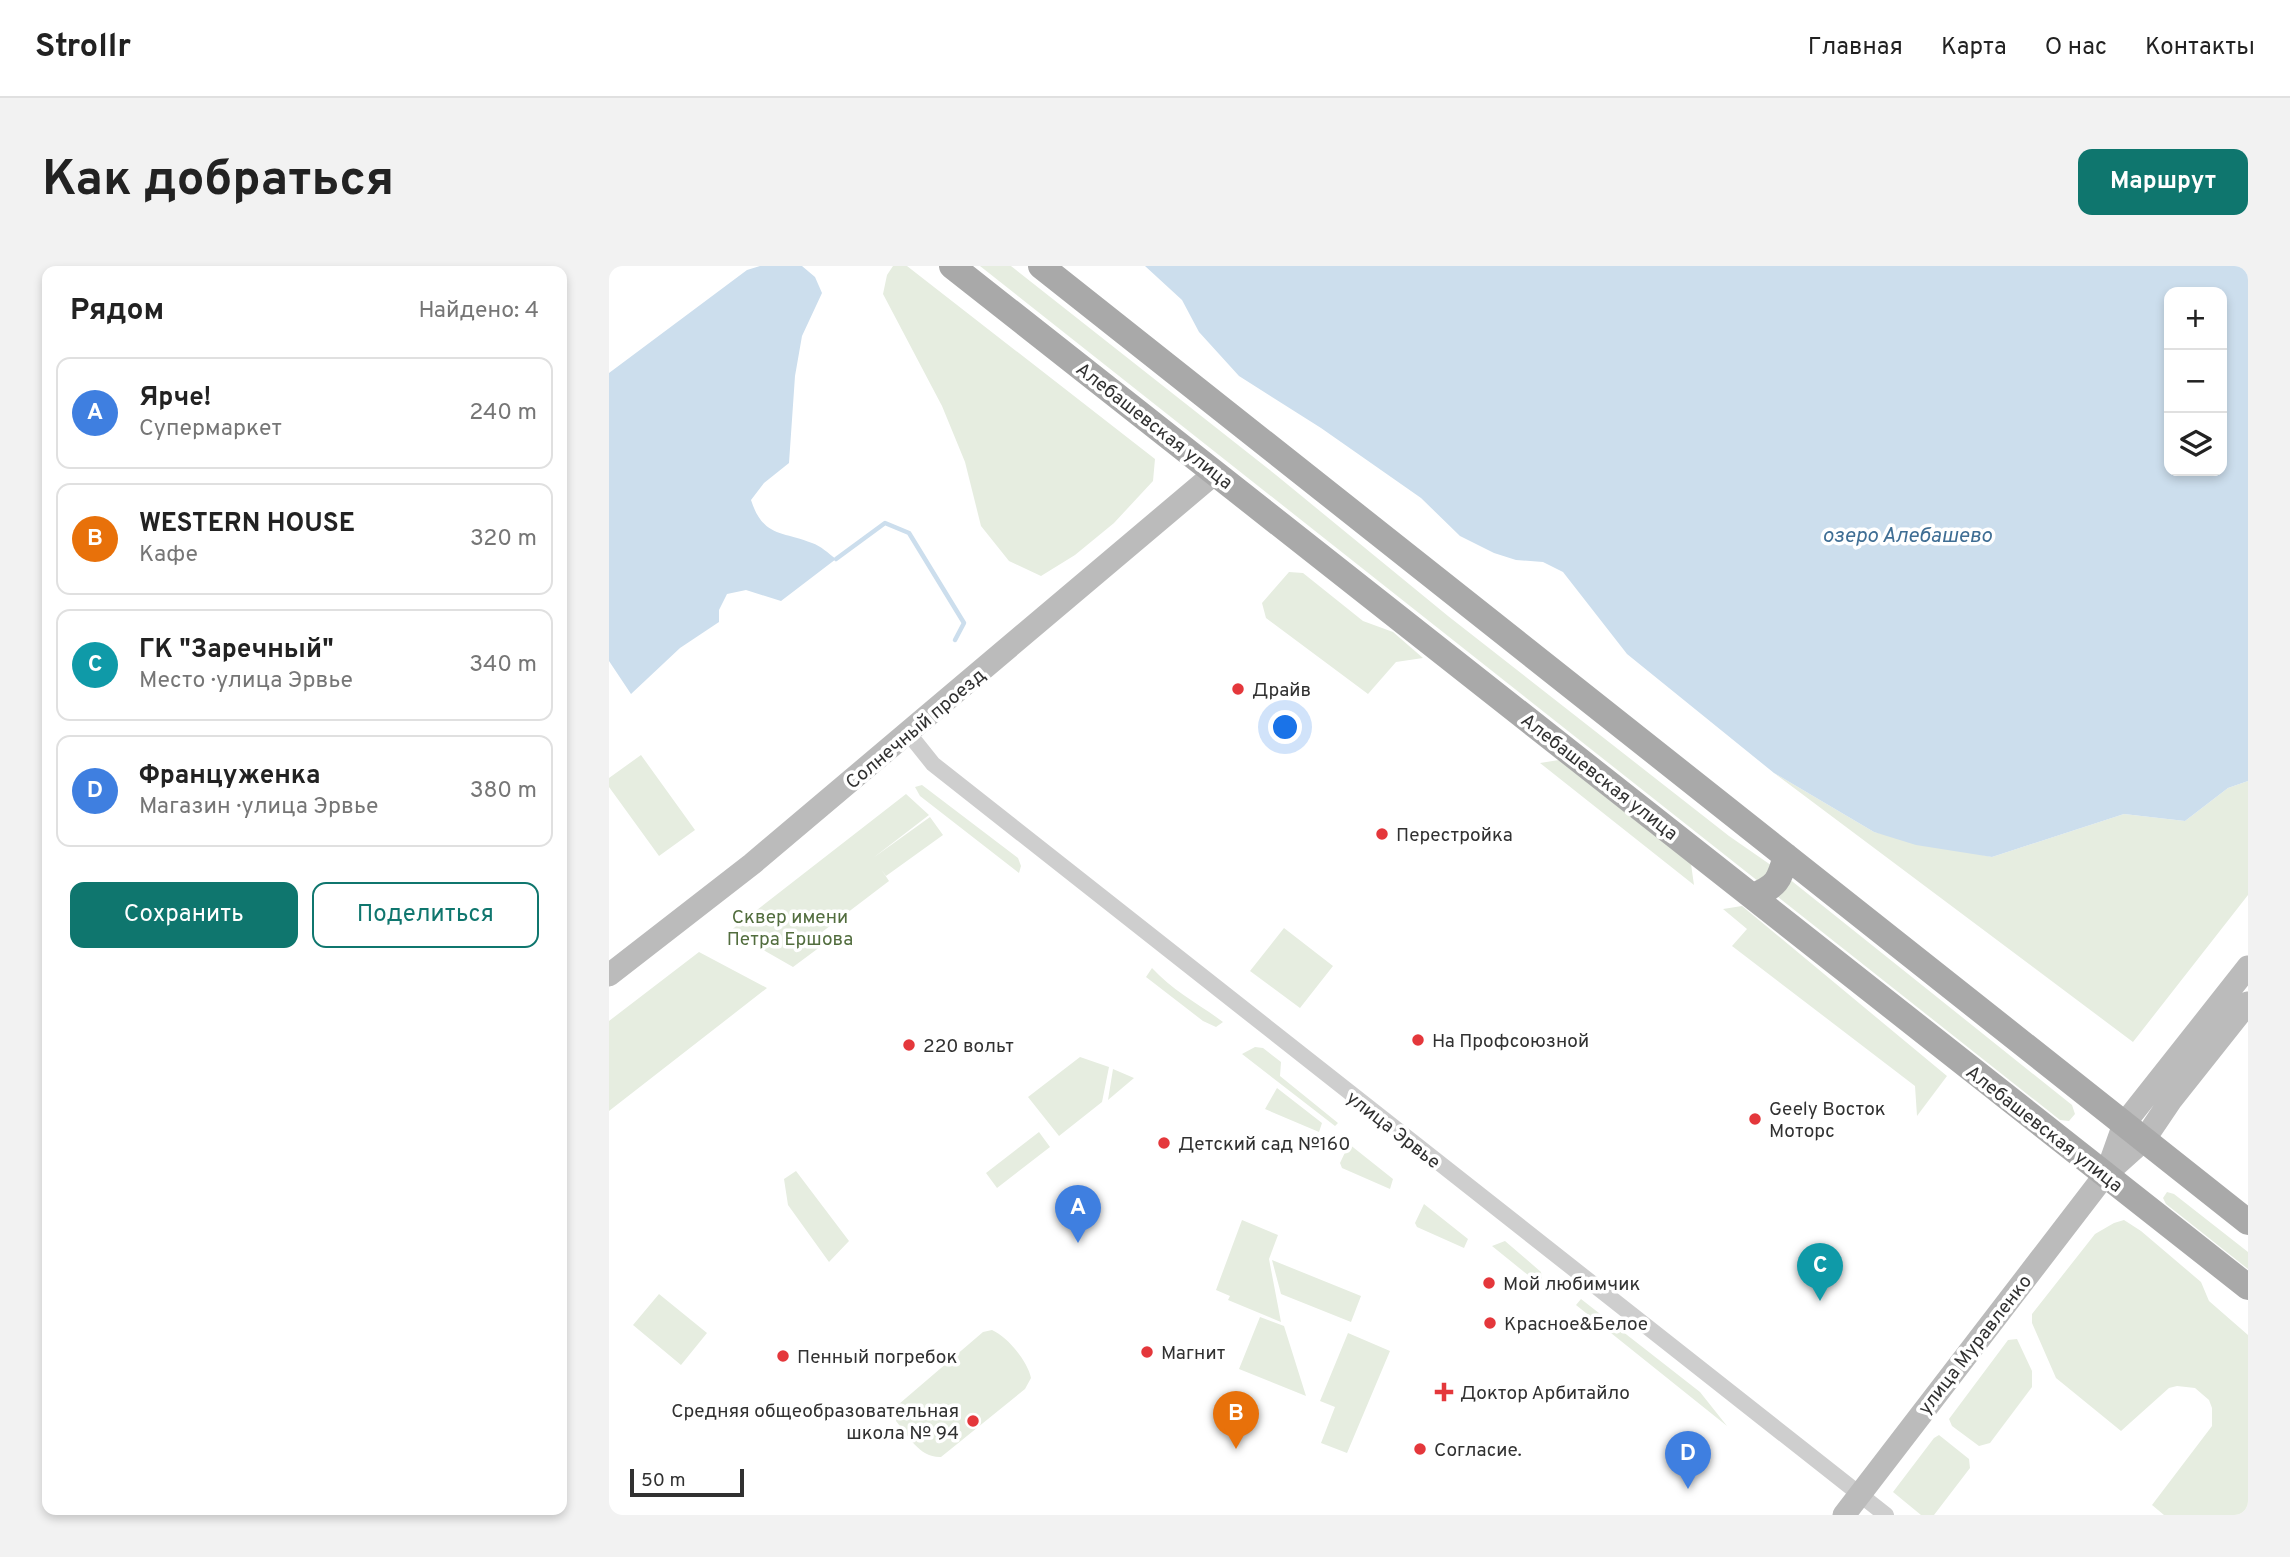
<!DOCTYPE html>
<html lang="ru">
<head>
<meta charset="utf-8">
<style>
	:root { --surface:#fff; --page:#f2f2f2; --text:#222; --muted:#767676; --line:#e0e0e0; --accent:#0f766e }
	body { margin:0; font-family:Overpass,sans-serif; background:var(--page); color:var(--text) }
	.controls { position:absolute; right:21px; top:21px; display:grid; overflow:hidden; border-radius:14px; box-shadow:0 4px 10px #0003 }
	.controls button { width:63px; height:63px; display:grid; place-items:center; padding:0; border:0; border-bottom:2px solid var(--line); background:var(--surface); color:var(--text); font:35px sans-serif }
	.scale { position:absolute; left:21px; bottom:18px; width:114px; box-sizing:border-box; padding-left:7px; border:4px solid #313131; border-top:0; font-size:19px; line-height:24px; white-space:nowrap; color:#313131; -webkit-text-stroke:5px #fff; paint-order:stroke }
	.you { position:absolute; left:677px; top:462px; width:24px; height:24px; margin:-18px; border:5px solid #fff; border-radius:50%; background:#1a73e8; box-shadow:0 0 0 10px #1a73e833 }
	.badge { display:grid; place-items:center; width:46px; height:46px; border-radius:50%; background:var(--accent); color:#fff; font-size:23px; font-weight:700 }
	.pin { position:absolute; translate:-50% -58px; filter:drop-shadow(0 2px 4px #0008) }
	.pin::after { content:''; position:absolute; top:37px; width:24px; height:21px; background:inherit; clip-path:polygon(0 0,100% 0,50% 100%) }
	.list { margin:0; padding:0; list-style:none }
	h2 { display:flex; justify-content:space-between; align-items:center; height:91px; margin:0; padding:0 28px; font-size:30px }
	h2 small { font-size:23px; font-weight:400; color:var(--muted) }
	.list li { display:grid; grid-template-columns:46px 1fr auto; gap:21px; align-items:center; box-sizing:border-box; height:112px; margin:0 14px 14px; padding:0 14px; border:2px solid var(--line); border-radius:14px }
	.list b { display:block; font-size:26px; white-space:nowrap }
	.list p { margin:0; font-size:23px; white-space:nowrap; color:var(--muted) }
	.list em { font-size:23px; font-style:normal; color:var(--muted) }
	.actions { display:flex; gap:14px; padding:21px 28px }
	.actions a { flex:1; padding:16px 0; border:2px solid var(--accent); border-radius:14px; text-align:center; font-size:24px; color:var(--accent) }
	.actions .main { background:var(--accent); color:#fff }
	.icon { flex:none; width:38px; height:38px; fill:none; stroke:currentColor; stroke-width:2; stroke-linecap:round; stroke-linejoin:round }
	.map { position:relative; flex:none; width:1639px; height:1249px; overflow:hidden; border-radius:14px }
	header { display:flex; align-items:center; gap:42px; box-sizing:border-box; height:98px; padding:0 35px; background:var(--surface); border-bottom:2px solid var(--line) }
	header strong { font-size:33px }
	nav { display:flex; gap:38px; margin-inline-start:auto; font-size:24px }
	.intro { display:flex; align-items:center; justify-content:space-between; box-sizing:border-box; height:168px; padding:0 42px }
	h1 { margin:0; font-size:49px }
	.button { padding:18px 32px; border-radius:14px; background:var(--accent); color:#fff; font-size:24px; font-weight:700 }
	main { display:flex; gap:42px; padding:0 42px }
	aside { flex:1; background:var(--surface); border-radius:14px; box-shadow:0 4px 10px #0003 }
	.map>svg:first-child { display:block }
	.green { fill:#e6ede0 }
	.water { fill:#ccdeed; fill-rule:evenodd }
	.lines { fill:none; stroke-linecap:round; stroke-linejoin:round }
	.stream { stroke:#ccdeed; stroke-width:4.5 }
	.street { stroke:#cecece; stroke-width:16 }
	.secondary { stroke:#bbb; stroke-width:23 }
	.primary { stroke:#a9a9a9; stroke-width:26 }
	.poi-dot { fill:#e4373b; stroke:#fff; stroke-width:2.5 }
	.labels { text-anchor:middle; stroke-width:7; stroke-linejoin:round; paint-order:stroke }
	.street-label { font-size:19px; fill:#313131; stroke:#fff }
	.poi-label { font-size:19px; fill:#313131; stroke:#fff; text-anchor:start }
	.park-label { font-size:19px; fill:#526d3e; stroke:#fff }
	.water-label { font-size:21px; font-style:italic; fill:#3f6e94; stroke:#fff }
</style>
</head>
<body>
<header>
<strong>Strollr</strong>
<nav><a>Главная</a><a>Карта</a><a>О нас</a><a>Контакты</a></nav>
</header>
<div class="intro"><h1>Как добраться</h1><a class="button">Маршрут</a></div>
<main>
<aside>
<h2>Рядом<small>Найдено: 4</small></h2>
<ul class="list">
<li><span class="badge" style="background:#3f7fe0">A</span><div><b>Ярче!</b><p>Супермаркет</p></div><em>240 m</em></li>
<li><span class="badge" style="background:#e8710a">B</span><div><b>WESTERN HOUSE</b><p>Кафе</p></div><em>320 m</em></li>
<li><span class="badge" style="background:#0f9aa8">C</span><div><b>ГК &quot;Заречный&quot;</b><p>Место · улица Эрвье</p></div><em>340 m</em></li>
<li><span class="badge" style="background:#3f7fe0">D</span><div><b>Француженка</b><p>Магазин · улица Эрвье</p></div><em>380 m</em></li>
</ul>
<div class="actions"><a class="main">Сохранить</a><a>Поделиться</a></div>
</aside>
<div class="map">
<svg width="1639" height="1249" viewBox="0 0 1639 1249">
	<rect width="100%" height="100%" fill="#fff"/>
	<path class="green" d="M 284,0 L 298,0 L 546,193 L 544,215 L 505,257 L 466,289 L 432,310 L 400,295 L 372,260 L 356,196 L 333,140 L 274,28 L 278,9 Z
		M 371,0 L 402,0 L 667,209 L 839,350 L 1120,570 L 1169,604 L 1463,839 L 1466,848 L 1460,855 L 1451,854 Z
		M 680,306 L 694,307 L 754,355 L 784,366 L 814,392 L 787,396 L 759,428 L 657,352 L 653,337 Z
		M 32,489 L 86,564 L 50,590 L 0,521 L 0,512 Z
		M 950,494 L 1082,598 L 1085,619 L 931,497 Z
		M 1165,507 L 1265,566 L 1383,591 L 1515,548 L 1576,555 L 1619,522 L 1639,515 L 1639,629 L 1524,776 Z
		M 313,519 L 409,592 L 412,600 L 410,607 L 311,530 L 306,521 Z
		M 297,528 L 320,549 L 264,592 L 321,551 L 334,569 L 277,610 L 272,603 L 280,615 L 213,666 L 215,678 L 184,701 L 121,665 Z
		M 1133,640 L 1338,810 L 1308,850 L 1306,820 L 1123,680 L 1138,663 L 1114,643 Z
		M 675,662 L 724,700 L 691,742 L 641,705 Z
		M 90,686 L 158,722 L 0,845 L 0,755 Z
		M 543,702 C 564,725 590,738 614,756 L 607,761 L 594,755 L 537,711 Z
		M 646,781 L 654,782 L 672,796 L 671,810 L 729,857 L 726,860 L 633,788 Z
		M 471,791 L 500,801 L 493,836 L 450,870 L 419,831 Z
		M 504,803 L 525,812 L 499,834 Z
		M 668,822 L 713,857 L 710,866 L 656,843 Z
		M 430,866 L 441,881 L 388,922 L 377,907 Z
		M 740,878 L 784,913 L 781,923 L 733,902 L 731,897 Z
		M 187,905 L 240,975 L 220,996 L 179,939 L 175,913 Z
		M 1558,926 L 1565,928 L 1639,986 L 1639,1003 L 1557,938 L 1554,932 Z
		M 815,938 L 859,973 L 855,982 L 808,961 L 806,957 Z
		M 633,954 L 669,969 L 660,993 L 672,1056 L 619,1034 L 621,1030 L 607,1024 Z
		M 1515,954 L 1532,965 L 1592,1016 L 1600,1035 L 1639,1069 L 1639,1249 L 1555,1249 L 1543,1239 L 1603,1160 L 1603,1142 L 1600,1134 L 1586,1122 L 1568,1120 L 1560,1122 L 1512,1165 L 1447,1112 L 1423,1057 L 1423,1048 L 1486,968 L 1505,957 Z
		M 896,975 L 932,1006 L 933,1013 L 930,1018 L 883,980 Z
		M 663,994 L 752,1030 L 742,1056 L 672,1028 Z
		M 50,1028 L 98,1067 L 72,1099 L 24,1059 Z
		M 972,1033 L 1091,1126 L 1118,1160 L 967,1039 Z
		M 651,1051 L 675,1060 L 697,1130 L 630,1103 Z
		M 383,1064 C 399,1071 419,1096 422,1112 L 416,1123 L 332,1191 C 311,1192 299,1170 287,1155 L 290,1138 L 374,1066 Z
		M 739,1067 L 781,1085 L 738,1187 L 712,1177 L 726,1141 L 711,1135 Z
		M 1408,1073 L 1423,1105 L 1423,1121 L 1381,1177 L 1370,1180 L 1343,1160 L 1340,1153 L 1399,1074 Z
		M 1330,1169 L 1360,1193 L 1361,1202 L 1325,1249 L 1312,1249 L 1284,1226 L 1325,1172 Z"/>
	<path class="water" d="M 151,0 L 193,0 L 206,11 L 213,27 L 193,70 L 186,110 L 180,197 L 155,217 L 142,234 C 154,271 172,265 203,277 C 212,280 219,287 227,293 L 172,335 L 137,324 L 118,328 L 110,344 L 110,356 L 71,382 L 22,428 L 0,395 L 0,107 L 138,4 Z
		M 536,0 L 1639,0 L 1639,515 L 1619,522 L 1576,555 L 1515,548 L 1383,591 L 1307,579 L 1265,566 L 1165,507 L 1018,388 L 954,306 L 934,296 L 907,294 L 885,287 L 851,270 L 812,232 L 712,162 L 630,110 L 590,66 L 573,34 ZM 1613,26 L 1613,205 L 1560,205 L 1560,26 Z"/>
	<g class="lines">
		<path class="stream" d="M 227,293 L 276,257 L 300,267 L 355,357 L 346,374"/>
		<path class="street" d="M 300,468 L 324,498 L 1277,1249"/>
		<path class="secondary" d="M 0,709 L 143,598 L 606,207
			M 1499,903 L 1515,858 L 1639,701
			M 1235,1249 L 1496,909 L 1535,874 L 1562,834 L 1639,737"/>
		<path class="primary" d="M 343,0 L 1639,1021
			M 432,0 L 1639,956
			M 1144,630 C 1168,620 1170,615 1177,590"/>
	</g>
	<g class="poi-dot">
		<circle cx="629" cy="423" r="7"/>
		<circle cx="773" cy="568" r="7"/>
		<circle cx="809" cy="774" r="7"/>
		<circle cx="300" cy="779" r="7"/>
		<circle cx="1146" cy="853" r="7"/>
		<circle cx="555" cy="877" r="7"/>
		<circle cx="880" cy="1017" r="7"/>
		<circle cx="881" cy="1057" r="7"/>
		<circle cx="538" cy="1086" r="7"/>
		<circle cx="174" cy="1090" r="7"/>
		<path d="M831.5 1115.5h7v7h7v7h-7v7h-7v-7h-7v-7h7z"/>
		<circle cx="364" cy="1155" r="7"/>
		<circle cx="811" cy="1183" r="7"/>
	</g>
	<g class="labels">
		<g class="street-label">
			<text transform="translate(546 159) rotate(38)" y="7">Алебашевская улица</text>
			<text transform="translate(306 462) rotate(-40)" y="7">Солнечный проезд</text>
			<text transform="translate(991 510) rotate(38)" y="7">Алебашевская улица</text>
			<text transform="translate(1436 862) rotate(38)" y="7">Алебашевская улица</text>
			<text transform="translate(785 863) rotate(38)" y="7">улица Эрвье</text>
			<text transform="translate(1365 1078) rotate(-52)" y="7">улица Муравленко</text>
		</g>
		<g class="poi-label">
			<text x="643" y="430">Драйв</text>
			<text x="787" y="575">Перестройка</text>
			<text x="823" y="781">На Профсоюзной</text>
			<text x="314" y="786">220 вольт</text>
			<text x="1160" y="849">Geely Восток<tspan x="1160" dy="22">Моторс</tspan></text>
			<text x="569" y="884">Детский сад №160</text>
			<text x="894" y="1024">Мой любимчик</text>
			<text x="895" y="1064">Красное&amp;Белое</text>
			<text x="552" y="1093">Магнит</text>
			<text x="188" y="1097">Пенный погребок</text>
			<text x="851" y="1133">Доктор Арбитайло</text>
			<text x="350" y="1151" text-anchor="end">Средняя общеобразовательная<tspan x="350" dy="22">школа № 94</tspan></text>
			<text x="825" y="1190">Согласие.</text>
		</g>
		<g class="park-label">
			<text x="181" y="657">Сквер имени<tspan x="181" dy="22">Петра Ершова</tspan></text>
		</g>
		<g class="water-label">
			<text x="1298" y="276">озеро Алебашево</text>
		</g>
	</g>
</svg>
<div class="controls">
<button>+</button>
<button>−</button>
<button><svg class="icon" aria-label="layers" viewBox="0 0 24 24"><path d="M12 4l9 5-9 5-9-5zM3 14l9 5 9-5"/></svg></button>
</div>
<div class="scale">50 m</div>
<div class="you"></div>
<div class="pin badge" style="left:469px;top:977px;background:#3f7fe0">A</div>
<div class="pin badge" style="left:627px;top:1183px;background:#e8710a">B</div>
<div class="pin badge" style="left:1211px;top:1035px;background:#0f9aa8">C</div>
<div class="pin badge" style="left:1079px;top:1223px;background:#3f7fe0">D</div>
</div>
</main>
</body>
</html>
